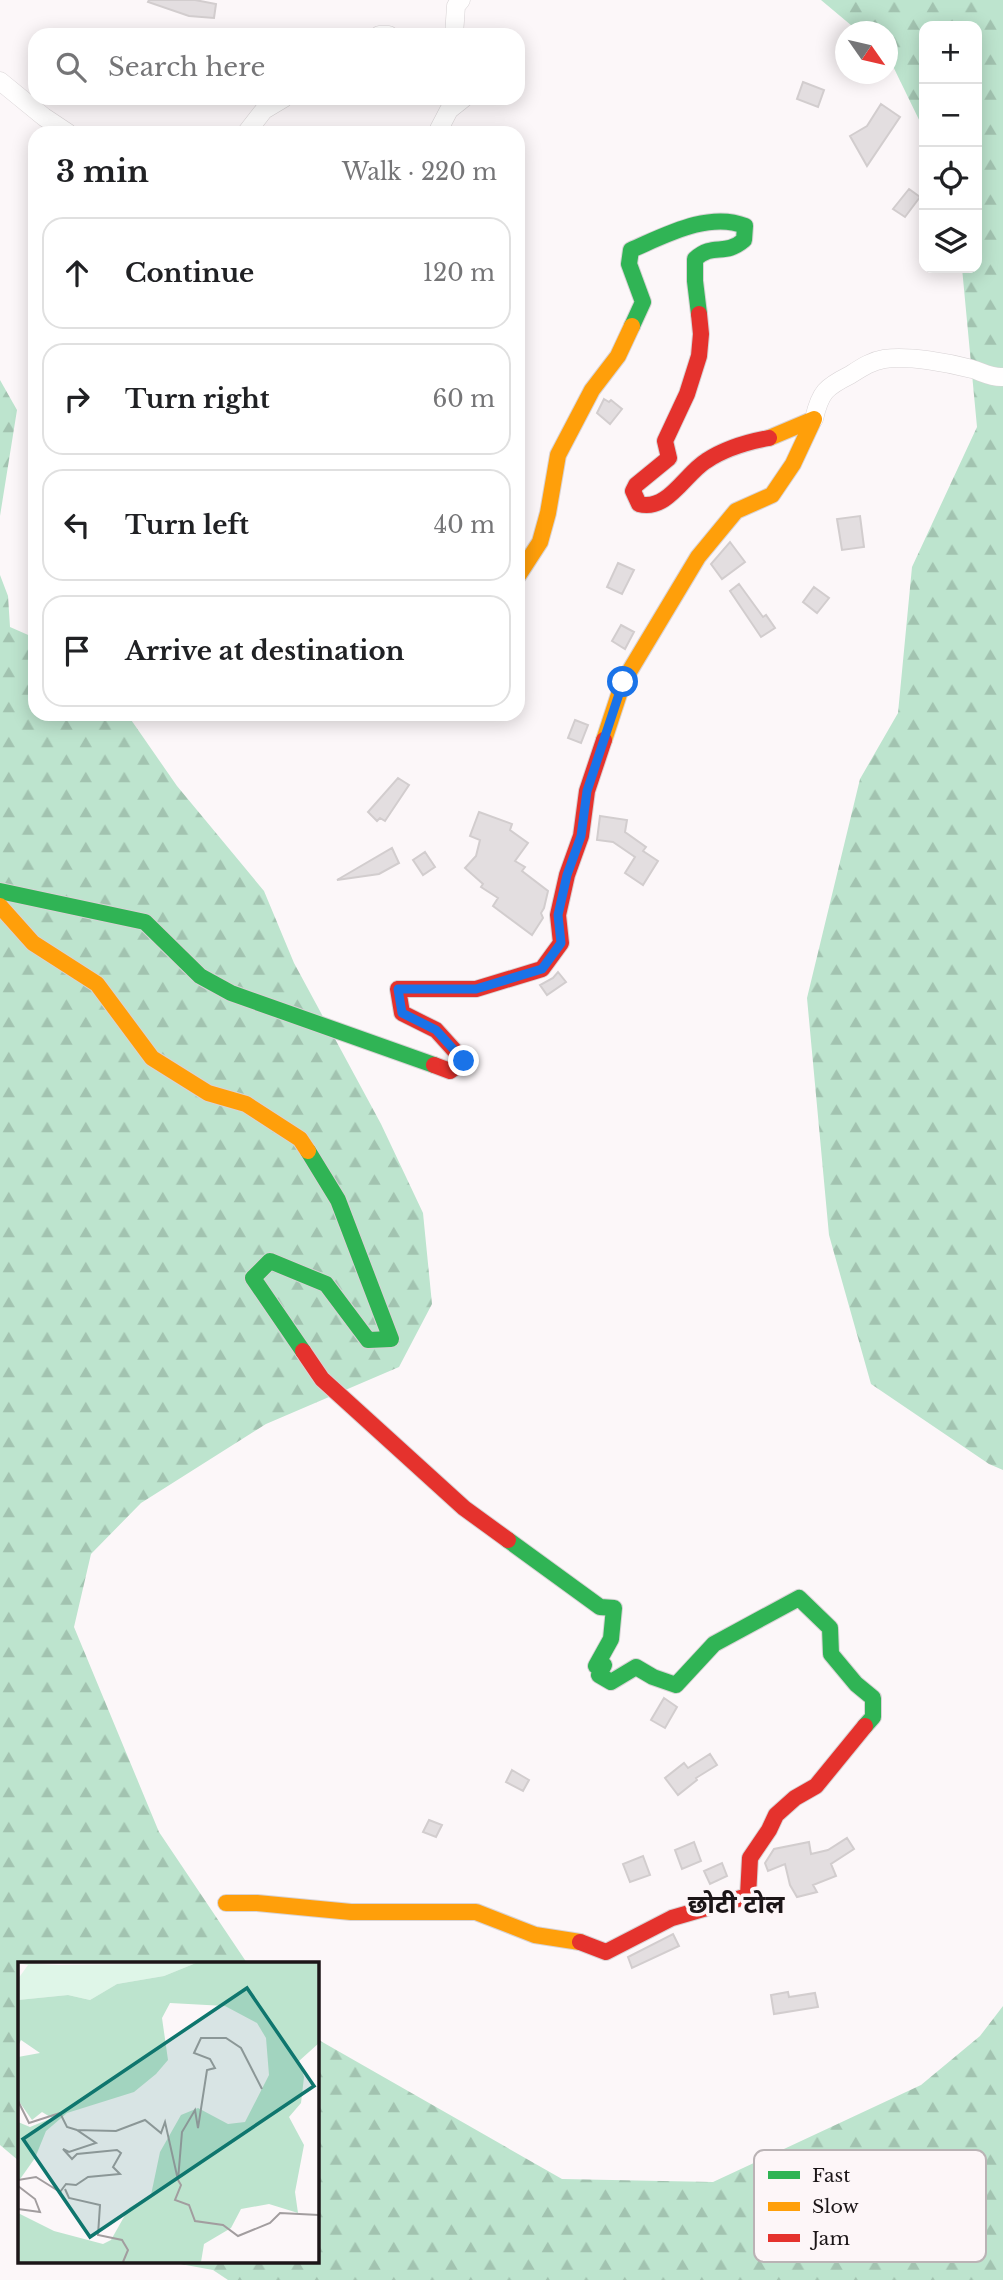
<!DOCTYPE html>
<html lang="en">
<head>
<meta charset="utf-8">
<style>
	:root { --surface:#fff; --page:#f2f2f2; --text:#202124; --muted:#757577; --line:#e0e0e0 }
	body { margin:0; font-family:"Libre Baskerville","Noto Sans Devanagari",serif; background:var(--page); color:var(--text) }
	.controls { position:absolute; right:21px; top:21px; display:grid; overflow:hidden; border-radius:14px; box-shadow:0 4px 18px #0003 }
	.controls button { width:63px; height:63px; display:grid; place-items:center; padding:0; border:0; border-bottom:2px solid var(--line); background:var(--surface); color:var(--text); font:35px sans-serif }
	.compass { position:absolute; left:835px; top:21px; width:63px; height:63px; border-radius:50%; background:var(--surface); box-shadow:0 4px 18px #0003; rotate:124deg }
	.stop { position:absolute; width:21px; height:21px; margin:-16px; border:5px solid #1a73e8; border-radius:50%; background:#fff }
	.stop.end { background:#1a73e8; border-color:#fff; box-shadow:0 2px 7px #0008 }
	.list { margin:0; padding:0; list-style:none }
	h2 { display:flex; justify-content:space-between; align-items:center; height:91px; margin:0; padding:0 28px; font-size:30px }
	h2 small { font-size:23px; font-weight:400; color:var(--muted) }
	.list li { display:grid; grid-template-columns:46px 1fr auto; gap:21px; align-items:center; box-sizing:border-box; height:112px; margin:0 14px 14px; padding:0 14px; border:2px solid var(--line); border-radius:21px }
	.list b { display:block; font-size:26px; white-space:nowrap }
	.list em { font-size:23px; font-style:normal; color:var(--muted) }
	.icon { flex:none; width:38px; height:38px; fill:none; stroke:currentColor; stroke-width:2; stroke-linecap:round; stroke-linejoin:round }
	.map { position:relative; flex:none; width:1003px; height:2280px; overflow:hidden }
	.search { position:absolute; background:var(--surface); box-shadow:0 4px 18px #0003; left:28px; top:28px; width:497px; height:77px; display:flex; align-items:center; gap:18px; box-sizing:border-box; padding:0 24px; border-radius:21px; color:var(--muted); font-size:26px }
	.panel { position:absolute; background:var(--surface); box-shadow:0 4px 18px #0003; left:28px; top:126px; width:497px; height:595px; border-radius:21px }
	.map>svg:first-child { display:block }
	.forest { fill:url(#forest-firs) }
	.building { fill:#e3dee0; stroke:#d2cdce; stroke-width:2 }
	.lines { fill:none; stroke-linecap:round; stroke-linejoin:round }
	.street-casing { stroke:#d8d3d5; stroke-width:19 }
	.fast-casing { stroke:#d8d3d5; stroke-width:18 }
	.slow-casing { stroke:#d8d3d5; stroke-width:18 }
	.jam-casing { stroke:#d8d3d5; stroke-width:18 }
	.street { stroke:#fffefe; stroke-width:18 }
	.fast { stroke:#30b455; stroke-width:16 }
	.slow { stroke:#ff9f0a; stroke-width:16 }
	.jam { stroke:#e5322d; stroke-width:16 }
	.route { stroke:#1a73e8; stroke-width:9 }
	.labels { text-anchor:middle; stroke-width:7; stroke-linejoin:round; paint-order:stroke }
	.quarter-label { font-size:26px; font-weight:bold; fill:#1c1618; stroke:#fdf6f8 }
	.inset-road { fill:none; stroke:#a29d9f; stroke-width:2 }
	.view { fill:#0f766e; fill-opacity:0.15; stroke:#0f766e; stroke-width:3.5 }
	.inset-edge { fill:none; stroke:#1c1618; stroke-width:3.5 }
	.key { fill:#fdf6f8; stroke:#bab3b5; stroke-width:2 }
	.key-label { font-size:19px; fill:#1c1618 }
</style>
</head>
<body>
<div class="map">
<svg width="1003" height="2280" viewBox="0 0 1003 2280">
	<defs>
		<pattern id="forest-firs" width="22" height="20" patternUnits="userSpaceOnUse" patternTransform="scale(1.75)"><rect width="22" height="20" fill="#bde4ce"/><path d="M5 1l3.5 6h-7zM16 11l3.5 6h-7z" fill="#a2c3b0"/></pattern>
	</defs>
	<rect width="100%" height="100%" fill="#fcf7f9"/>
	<path class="forest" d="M 821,0 L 1003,0 L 1003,1470 L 989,1464 L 871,1384 L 829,1235 L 807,998 L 860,779 L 898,713 L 912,567 L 977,427 L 962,268 L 977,268 L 977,26 L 924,26 L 924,130 L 888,56 L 888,32 L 858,31 Z
		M 0,380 L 17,410 L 0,516 Z
		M 0,575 L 8,596 L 10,627 L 35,638 L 35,714 L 127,714 L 177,786 L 264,891 L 294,963 L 381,1124 L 423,1213 L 432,1304 L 399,1367 L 266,1424 L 141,1503 L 91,1554 L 74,1627 L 159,1832 L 247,1963 L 19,1963 L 19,2161 L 0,2145 Z
		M 1003,2006 L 1003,2280 L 228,2280 L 213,2270 L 164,2261 L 317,2261 L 317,2039 L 562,2179 L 713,2182 L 921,2085 L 980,2036 Z"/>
	<path class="building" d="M 149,0 L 195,0 L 216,4 L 214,18 L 189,16 L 148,2 Z
		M 803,82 L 824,90 L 818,107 L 797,99 Z
		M 881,104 L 900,117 L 867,166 L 850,136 L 867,126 Z
		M 909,189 L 920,197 L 905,217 L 893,209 Z
		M 604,399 L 609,402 L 611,400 L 622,409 L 610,424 L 597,413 Z
		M 860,516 L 864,547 L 842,550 L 837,519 Z
		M 730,542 L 745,562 L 722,579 L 711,564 Z
		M 618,563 L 634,570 L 622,594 L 607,587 Z
		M 739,584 L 763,617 L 766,615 L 775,628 L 761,637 L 730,591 Z
		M 814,587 L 829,598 L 817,613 L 803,602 Z
		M 621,625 L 634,632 L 625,649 L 612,641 Z
		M 575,720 L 588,725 L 581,743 L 568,738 Z
		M 398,778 L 409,785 L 385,821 L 380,818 L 377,821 L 368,812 Z
		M 479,812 L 512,824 L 510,830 L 528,843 L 515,861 L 525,867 L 522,871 L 548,891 L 544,908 L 541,913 L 543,918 L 532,935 L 493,906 L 498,898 L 481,887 L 483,884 L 465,868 L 476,856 L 480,840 L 470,836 Z
		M 600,816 L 627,820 L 625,832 L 646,847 L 643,851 L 658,861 L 643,885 L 625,873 L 635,857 L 613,842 L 597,840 Z
		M 392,848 L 399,863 L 379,874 L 337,880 Z
		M 425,852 L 435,867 L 423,875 L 413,860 Z
		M 558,972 L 566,982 L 547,995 L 540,985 L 553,978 Z
		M 664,1698 L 677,1707 L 665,1728 L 651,1720 Z
		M 710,1754 L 717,1765 L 696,1778 L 697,1780 L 678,1795 L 665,1778 L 684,1763 L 688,1768 Z
		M 512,1770 L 529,1780 L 523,1791 L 506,1782 Z
		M 429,1820 L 442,1825 L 436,1837 L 423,1832 Z
		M 847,1838 L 854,1849 L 831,1864 L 836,1876 L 813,1885 L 817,1892 L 797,1897 L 790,1885 L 785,1864 L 768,1871 L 765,1863 L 774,1849 L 809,1842 L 811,1854 L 828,1850 Z
		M 694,1842 L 701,1861 L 682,1869 L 675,1850 Z
		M 643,1856 L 650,1875 L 630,1882 L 623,1864 Z
		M 722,1863 L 727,1876 L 710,1884 L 704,1871 Z
		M 673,1934 L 679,1946 L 632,1968 L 628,1957 Z
		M 788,1992 L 789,1997 L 815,1993 L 818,2007 L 774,2014 L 771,1995 Z"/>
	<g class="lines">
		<g class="street-casing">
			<path id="street" d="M 379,35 L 389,35
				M 454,35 L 456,6 L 461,0
				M 0,81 L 44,117 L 68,133
				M 246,133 L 264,110 L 284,98
				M 437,133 L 449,110 L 464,98
				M 814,419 C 820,392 826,387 850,375 C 861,368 871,361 884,359 C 908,355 949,363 972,369 C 982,372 992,378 1003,377"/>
		</g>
		<g class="fast-casing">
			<path id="fast" d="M 632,326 L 643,302 L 629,264 L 631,250 C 664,236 709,211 745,226 L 744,240 C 724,257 714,242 695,259 L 695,281 L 699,314
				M 0,891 L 145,922 L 200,976 L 231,993 L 434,1065
				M 303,1351 L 253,1278 L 270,1261 L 326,1284 L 368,1340 L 391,1339 L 338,1200 L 308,1151
				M 508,1540 L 600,1607 L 614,1608 L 611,1639 L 596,1666 L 604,1665 L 599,1675 L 611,1682 L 636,1667 L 653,1677 L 676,1685 L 714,1644 L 799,1598 L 830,1628 L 831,1654 L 856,1684 L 873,1698 L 873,1717 L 865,1726"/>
		</g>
		<g class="slow-casing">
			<path id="slow" d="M 518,576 L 540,542 L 548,513 L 558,455 L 592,390 L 618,356 L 632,326
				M 604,740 L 623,682 L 698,557 L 736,511 L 772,495 L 793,464 L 814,419 L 769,438
				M 0,906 L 33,943 L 97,984 L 152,1058 L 208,1093 L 246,1104 L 300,1139 L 308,1151
				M 226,1903 L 257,1903 L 351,1912 L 476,1912 L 535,1935 L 580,1942"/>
		</g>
		<g class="jam-casing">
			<path id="jam" d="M 699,314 L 701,334 L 699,356 L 687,394 L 665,441 L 669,458 L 636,485 L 633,491 L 639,504 C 667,512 685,474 706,461 C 724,449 747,442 769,438
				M 434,1065 L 450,1071 L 464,1061 L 436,1030 L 402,1013 L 398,989 L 476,989 L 542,969 L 561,943 L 558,915 L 567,875 L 581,836 L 587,791 L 604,740
				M 303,1351 L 322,1379 L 464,1508 L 508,1540
				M 580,1942 L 606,1952 L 672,1918 L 748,1896 L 750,1858 L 769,1830 L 776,1815 L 795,1798 L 816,1786 L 865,1726"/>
		</g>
		<use href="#street" class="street"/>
		<use href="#fast" class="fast"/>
		<use href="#slow" class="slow"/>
		<use href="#jam" class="jam"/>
	</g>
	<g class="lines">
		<path class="route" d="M 464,1061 L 436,1030 L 402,1013 L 398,989 L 476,989 L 542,969 L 561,943 L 558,915 L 567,875 L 581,836 L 587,791 L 623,682"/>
	</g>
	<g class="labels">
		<g class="quarter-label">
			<text x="736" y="1913">छोटी टोल</text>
		</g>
	</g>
	<g transform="translate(18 1962)">
		<rect width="301" height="301" fill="#fcf7f9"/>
		<path d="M 0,1 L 41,3 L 178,1 L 146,14 L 99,22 L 72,38 L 50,33 L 0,38 L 0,17 L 10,3 Z" fill="#dff6e8"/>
		<path d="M 178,1 L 301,1 L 301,81 L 281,99 L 286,115 L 283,141 L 271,155 L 286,183 L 277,230 L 280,251 L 251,242 L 223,247 L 213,266 L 186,282 L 183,300 L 0,300 L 0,251 L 36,269 L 85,282 L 93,278 L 111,246 L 133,233 L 142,190 L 163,153 L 180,146 L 210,162 L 227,160 L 251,113 L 248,76 L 239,61 L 207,44 L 152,41 L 144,56 L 150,98 L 138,112 L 116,130 L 49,151 L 28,169 L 17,196 L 0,220 L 0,160 L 12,165 L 34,156 L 24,150 L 14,158 L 0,138 L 0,95 L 22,91 L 3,78 L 0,84 L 0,38 L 50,33 L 72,38 L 99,22 L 146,14 Z" fill="#bde4ce"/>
		<path class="inset-road" d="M 0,139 L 11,161 L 42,151 L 49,165 L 59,168M 0,218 L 18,215 L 42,230 L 48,222 L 58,223 L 70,215 L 102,212 L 95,205 L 103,191 L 99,188 L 59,192 L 54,197 L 45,187 L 51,190 L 78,181 L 59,168 L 98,169 L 127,158 L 143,171 L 147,160 L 160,218 L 164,170 L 177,148 L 180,166 L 189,108 L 197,106 L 192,97 L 176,91 L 183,76 L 208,76 L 223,86 L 244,127M 160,218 L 163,223 L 157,238 L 171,243 L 177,259 L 205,263 L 220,274 L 252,261 L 262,251 L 301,253M 0,224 L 17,237 L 22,250 L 0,247M 47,227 L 51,236 L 82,243 L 80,273 L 104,278 L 110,288 L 105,300"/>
		<path class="view" d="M 229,26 L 296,124 L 72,275 L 5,177 Z"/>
		<rect width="301" height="301" class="inset-edge"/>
	</g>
	<rect x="754" y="2150" width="232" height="112" rx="10" class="key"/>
	<rect x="768" y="2171" width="32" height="8" fill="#30b455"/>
	<rect x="768" y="2202" width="32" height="9" fill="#ff9f0a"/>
	<rect x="768" y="2234" width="32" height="8" fill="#e5322d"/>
	<g class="key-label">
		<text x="812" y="2182">Fast</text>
		<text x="812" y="2213">Slow</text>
		<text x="812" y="2245">Jam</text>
	</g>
</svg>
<div class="controls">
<button>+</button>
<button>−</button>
<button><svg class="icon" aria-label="locate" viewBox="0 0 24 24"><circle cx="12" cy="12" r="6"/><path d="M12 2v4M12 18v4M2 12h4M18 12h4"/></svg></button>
<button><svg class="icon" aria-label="layers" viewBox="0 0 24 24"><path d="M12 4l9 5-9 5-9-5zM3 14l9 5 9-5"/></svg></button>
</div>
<svg class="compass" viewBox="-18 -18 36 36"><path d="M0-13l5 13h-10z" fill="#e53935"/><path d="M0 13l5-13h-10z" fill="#757577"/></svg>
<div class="stop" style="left:623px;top:682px"></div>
<div class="stop end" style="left:464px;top:1061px"></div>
<div class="search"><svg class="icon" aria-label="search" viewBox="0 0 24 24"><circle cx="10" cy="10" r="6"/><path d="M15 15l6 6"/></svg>Search here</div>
<section class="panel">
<h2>3 min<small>Walk · 220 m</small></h2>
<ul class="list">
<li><svg class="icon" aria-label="ahead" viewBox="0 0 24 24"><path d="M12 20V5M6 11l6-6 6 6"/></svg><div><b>Continue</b></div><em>120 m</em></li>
<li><svg class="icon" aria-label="right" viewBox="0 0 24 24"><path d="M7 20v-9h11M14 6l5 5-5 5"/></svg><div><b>Turn right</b></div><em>60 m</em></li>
<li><svg class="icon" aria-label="left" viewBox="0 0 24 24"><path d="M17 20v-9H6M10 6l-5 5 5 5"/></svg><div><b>Turn left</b></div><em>40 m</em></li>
<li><svg class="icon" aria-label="arrive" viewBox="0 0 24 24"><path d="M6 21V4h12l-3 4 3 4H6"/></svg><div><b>Arrive at destination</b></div></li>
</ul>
</section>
</div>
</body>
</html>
